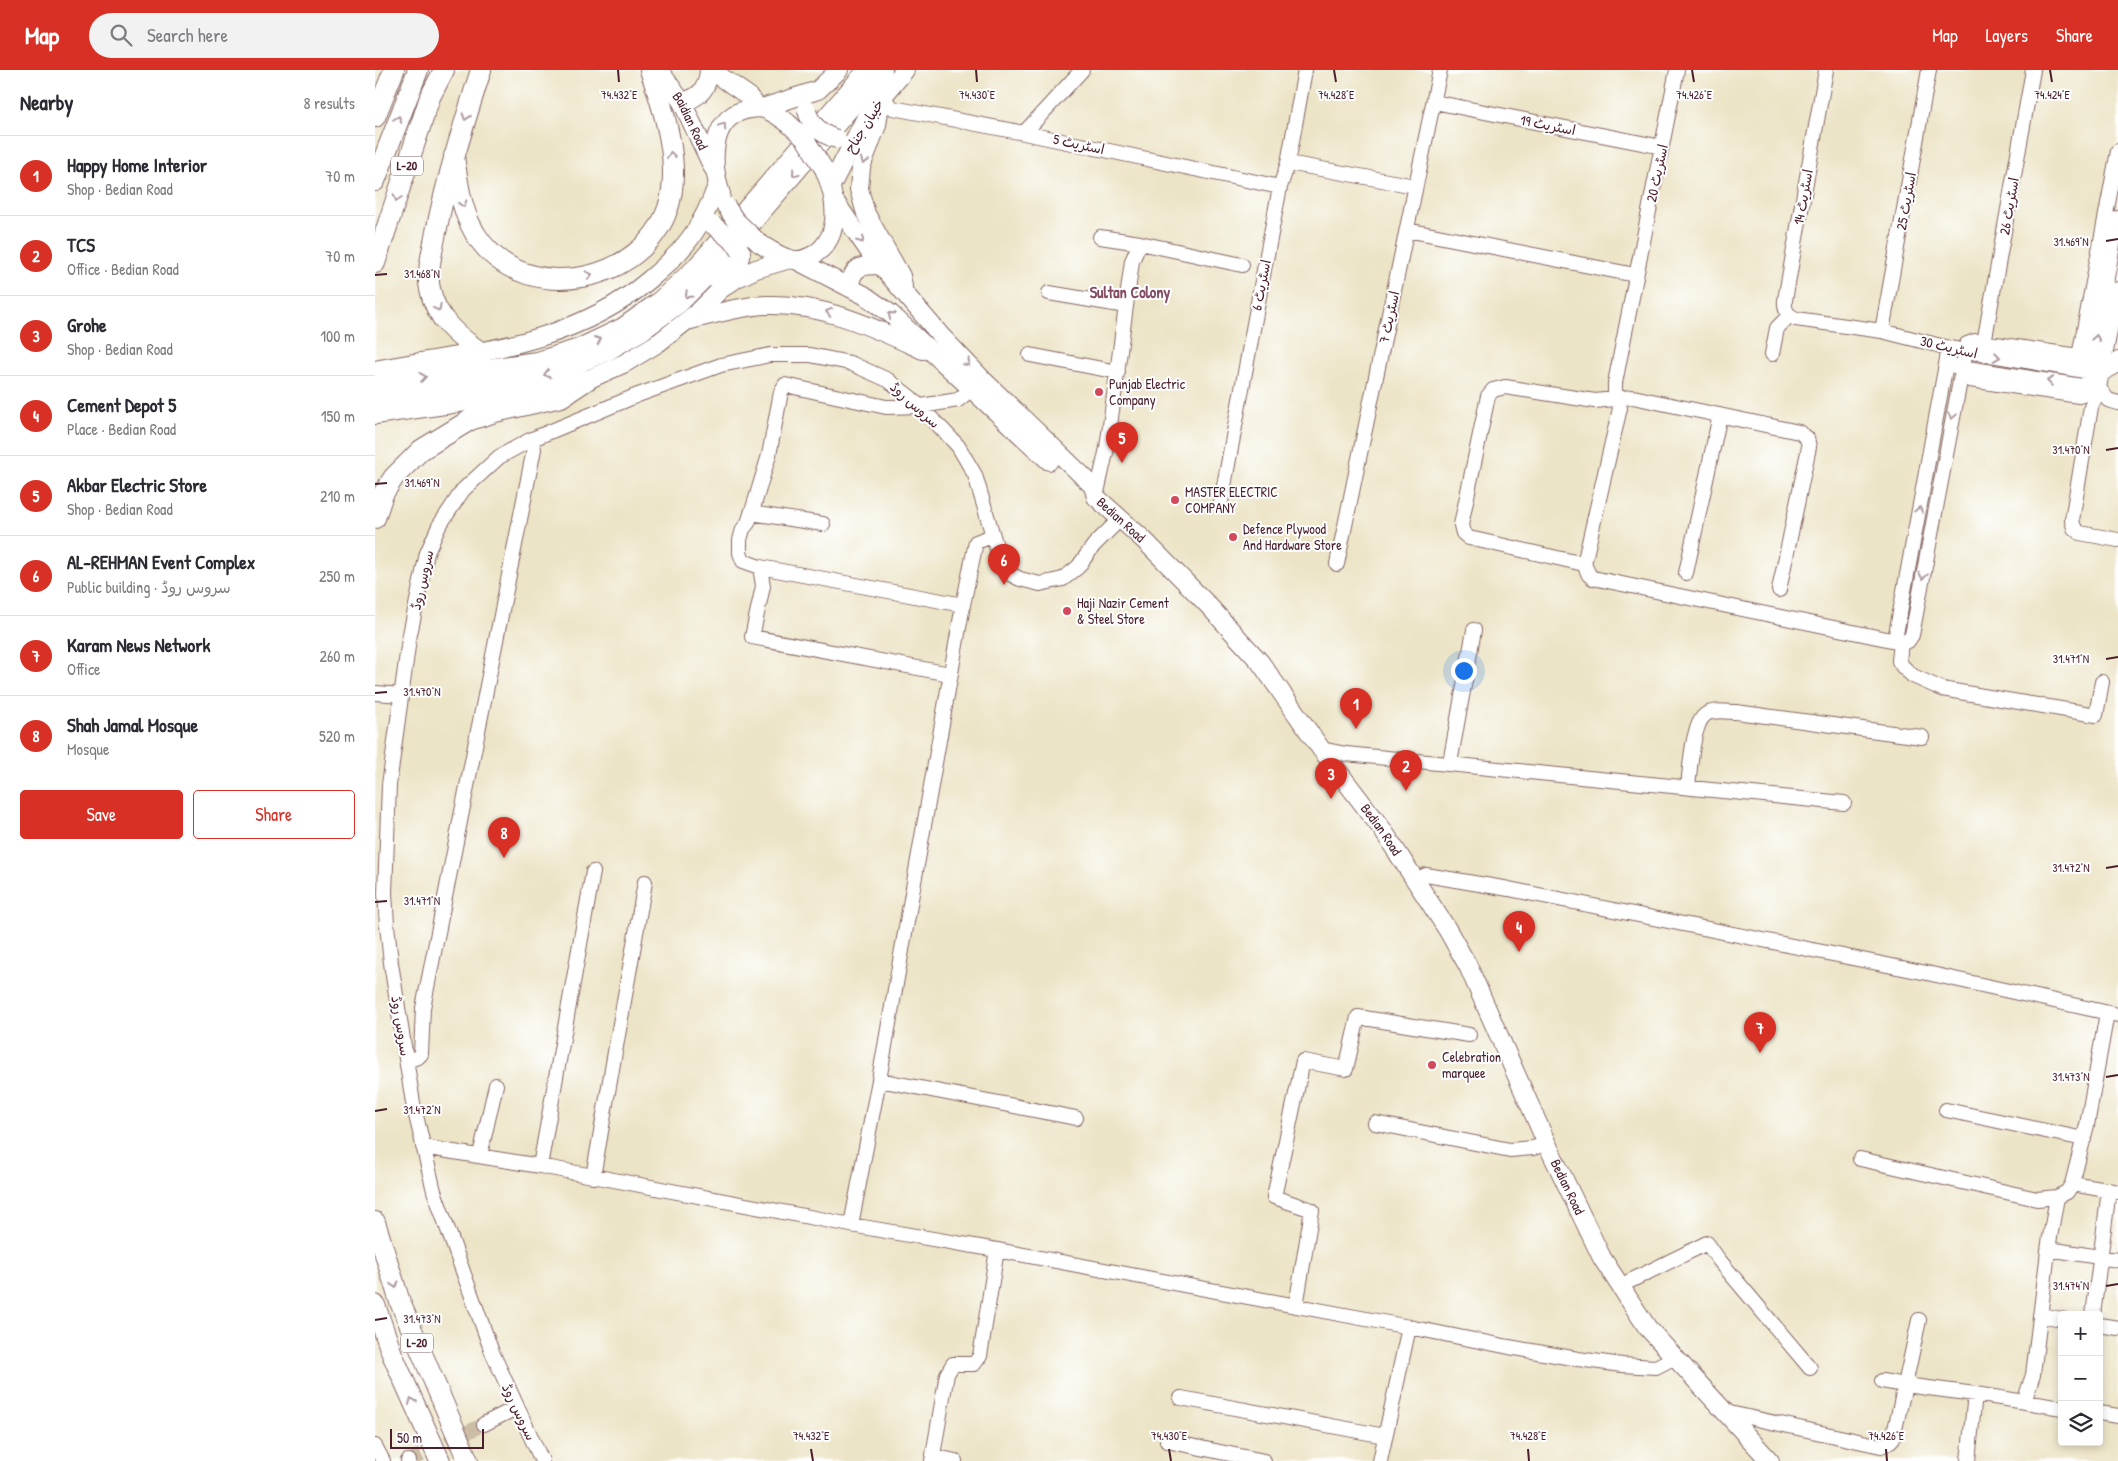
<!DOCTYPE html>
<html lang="en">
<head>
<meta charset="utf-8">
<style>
	:root { --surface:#fff; --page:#f2f2f3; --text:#2b2b33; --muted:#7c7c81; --line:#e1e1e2; --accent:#d93025 }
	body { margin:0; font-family:"Patrick Hand","Playpen Sans Arabic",sans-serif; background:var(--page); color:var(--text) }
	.controls { position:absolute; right:15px; bottom:15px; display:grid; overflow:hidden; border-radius:5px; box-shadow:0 2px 8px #0003 }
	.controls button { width:45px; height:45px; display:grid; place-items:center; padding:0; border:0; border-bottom:1px solid var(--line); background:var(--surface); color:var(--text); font:25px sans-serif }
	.scale { position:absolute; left:15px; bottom:12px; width:94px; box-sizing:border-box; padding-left:5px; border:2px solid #4a1f2b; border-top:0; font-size:14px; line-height:18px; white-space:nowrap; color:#4a1f2b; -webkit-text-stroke:4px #fff; paint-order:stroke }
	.you { position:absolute; left:1088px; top:600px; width:18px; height:18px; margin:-12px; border:4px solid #fff; border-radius:50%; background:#1a73e8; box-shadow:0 0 0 8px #1a73e833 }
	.badge { display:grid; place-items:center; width:32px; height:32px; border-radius:50%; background:var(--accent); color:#fff; font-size:16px; font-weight:700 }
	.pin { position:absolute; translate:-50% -41px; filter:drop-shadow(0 1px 2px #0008) }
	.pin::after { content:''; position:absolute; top:26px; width:18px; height:15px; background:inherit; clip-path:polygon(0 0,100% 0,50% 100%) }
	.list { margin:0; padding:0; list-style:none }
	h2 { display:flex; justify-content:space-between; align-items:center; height:65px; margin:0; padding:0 20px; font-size:21px }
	h2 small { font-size:16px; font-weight:400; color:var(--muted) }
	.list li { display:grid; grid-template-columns:32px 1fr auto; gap:15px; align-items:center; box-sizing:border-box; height:80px; padding:0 20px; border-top:1px solid var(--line) }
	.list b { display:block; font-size:19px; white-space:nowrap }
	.list p { margin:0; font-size:16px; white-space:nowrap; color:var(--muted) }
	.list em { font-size:16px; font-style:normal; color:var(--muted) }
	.actions { display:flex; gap:10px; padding:15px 20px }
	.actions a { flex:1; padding:11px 0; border:1px solid var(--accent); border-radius:5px; text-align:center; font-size:18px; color:var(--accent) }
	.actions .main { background:var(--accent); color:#fff }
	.icon { flex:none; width:28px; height:28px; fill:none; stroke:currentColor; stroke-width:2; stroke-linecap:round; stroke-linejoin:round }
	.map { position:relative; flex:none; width:1743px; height:1391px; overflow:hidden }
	header { display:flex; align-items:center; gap:30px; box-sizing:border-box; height:70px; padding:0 25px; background:var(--accent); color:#fff }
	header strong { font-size:24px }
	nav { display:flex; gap:28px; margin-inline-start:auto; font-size:18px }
	.search { width:350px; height:45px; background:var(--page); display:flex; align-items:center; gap:12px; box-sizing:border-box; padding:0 18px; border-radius:28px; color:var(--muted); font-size:19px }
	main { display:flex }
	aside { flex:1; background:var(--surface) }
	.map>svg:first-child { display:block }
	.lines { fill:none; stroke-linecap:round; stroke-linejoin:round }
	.minor-tunnel { stroke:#ccbda7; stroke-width:14; stroke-dasharray:14 7; stroke-linecap:butt }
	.minor-casing { stroke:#836461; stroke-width:16 }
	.major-casing { stroke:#836461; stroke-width:20 }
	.highway-casing { stroke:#836461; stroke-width:22 }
	.minor { stroke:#fff; stroke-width:14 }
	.major { stroke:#fff; stroke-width:18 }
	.highway { stroke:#fff; stroke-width:20 }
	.major-bridge-casing { stroke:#836461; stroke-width:20; stroke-linecap:butt }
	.major-bridge { stroke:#fff; stroke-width:18 }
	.oneway { stroke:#ae9aa0 }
	.ticks { fill:none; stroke:#4a1f2b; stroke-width:2 }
	.poi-dot { fill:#d1495b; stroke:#fff; stroke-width:2 }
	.labels { text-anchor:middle; stroke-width:4; stroke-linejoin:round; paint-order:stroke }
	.shield { fill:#fff; stroke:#80626b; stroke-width:1 }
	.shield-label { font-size:12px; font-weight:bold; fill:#4a1f2b }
	.street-label { font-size:14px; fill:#4a1f2b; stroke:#fff }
	.poi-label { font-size:14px; fill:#4a1f2b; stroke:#fff; text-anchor:start }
	.quarter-label { font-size:16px; font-weight:bold; fill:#844f64; stroke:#fff }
	.ticks-label { font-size:12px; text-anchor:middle; fill:#4a1f2b; stroke:#fff; stroke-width:4; stroke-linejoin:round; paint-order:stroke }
</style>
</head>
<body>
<header>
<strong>Map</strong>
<div class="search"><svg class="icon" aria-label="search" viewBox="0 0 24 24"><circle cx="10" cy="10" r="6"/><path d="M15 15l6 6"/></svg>Search here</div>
<nav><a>Map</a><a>Layers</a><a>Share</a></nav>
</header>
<main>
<aside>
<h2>Nearby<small>8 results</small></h2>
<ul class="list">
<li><span class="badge">1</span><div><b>Happy Home Interior</b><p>Shop · Bedian Road</p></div><em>70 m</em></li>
<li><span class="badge">2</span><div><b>TCS</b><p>Office · Bedian Road</p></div><em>70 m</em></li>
<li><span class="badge">3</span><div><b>Grohe</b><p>Shop · Bedian Road</p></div><em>100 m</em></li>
<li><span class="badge">4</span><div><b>Cement Depot 5</b><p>Place · Bedian Road</p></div><em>150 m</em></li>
<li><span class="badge">5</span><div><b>Akbar Electric Store</b><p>Shop · Bedian Road</p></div><em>210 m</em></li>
<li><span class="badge">6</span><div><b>AL-REHMAN Event Complex</b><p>Public building · سروس روڈ</p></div><em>250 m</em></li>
<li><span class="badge">7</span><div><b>Karam News Network</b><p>Office</p></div><em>260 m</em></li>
<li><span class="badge">8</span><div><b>Shah Jamal Mosque</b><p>Mosque</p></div><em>520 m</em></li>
</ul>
<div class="actions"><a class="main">Save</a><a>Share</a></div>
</aside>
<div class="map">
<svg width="1743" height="1391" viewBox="0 0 1743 1391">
	<rect width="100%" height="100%" fill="#fff"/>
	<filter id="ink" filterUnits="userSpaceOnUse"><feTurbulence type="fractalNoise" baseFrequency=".02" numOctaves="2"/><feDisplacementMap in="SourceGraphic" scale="10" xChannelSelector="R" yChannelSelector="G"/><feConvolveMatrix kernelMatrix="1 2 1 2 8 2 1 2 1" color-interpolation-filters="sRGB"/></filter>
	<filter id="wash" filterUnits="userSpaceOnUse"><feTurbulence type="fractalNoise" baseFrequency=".0096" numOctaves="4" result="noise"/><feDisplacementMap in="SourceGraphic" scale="20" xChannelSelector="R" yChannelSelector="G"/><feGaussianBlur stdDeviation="1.12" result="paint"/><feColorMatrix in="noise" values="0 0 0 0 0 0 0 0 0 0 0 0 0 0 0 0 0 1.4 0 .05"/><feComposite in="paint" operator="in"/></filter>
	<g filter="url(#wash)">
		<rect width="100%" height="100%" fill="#ece4c6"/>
	</g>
	<g filter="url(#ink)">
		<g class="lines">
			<path class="minor-tunnel" d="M 34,1391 L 109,1354"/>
			<g class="minor-casing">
				<path id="minor" d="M 1302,0 L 1240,313 L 1240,321 L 1245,338 L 1209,494 L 1214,505 L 1218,508 L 1526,572 L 1533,571 L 1537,565 L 1592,274 L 1600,271 L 1704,286
					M 1451,0 L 1410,230 C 1409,240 1412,245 1421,249 L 1507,261 L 1574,278 L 1727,304
					M 506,27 L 518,38 L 649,63 L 905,117
					M 1059,32 L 1287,77
					M 649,63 L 707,0
					M 913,93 L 1040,116
					M 1032,160 L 1260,205
					M 725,167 L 765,173
					M 1743,219 L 1724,318 L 1716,337 L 1697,450 L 1699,458 L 1705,463 L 1743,470
					M 674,223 L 751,236
					M 1507,261 L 1554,0
					M 1609,273 L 1658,0
					M 1397,284 L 1402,258 L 1414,246
					M 655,285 L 743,302
					M 1708,293 L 1704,286 L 1743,81
					M 1579,296 L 1720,318
					M 1586,297 L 1595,310 L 1704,326 L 1723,318
					M 1727,304 L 1742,296 L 1743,289
					M 1712,316 L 1743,148
					M 1724,318 L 1733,330 L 1743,333
					M 721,427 L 732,378 L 757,191 L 765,173 L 867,195
					M 846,432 L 889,200 L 905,117 L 913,93 L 930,0
					M 376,443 L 448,454
					M 962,494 L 1065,0
					M 1209,494 L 1094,468 L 1088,463 L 1086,455 L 1113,326 L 1118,320 L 1130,317 L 1220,331 L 1258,327 L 1424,362 L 1432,368 L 1434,377 L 1404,520
					M 385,497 L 588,535
					M 1311,503 L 1345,345
					M 1526,572 L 1521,568 L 1521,564 L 1574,278
					M 1526,572 L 1524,591 L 1528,597 L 1538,606 L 1567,619 L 1721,645 L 1727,612
					M 575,604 L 377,567 L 388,516 L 385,497 L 368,491 L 365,483 L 365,470 L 368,459 L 373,453 L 379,435 L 394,385 L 406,322 L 410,315 L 511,337 L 546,336 L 583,330 L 604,313
					M 1,623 L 26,625
					M 946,679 L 971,684 L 1469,733
					M 1075,693 L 1099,560
					M 1313,717 C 1315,700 1317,655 1330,645 C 1337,639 1352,642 1361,642 L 1547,667
					M 1041,810 L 1051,805 L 1134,819 L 1552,903 L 1743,945
					M 32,991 L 43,987 L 46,984 L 48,938 L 159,379 L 155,370
					M 504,1010 L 701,1048
					M 1571,1040 L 1709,1069
					M 1000,1053 L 1135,1080 L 1158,1078 L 1172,1074
					M 48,1077 L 165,1096 L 476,1155 L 622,1180 L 1034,1257
					M 105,1085 L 121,1015
					M 1485,1089 L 1662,1129 L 1682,1127
					M 165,1096 L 218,802
					M 218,1107 L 270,812
					M 1697,1114 L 1743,1122
					M 476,1155 L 504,1010 L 588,535 L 601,472 L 617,466
					M 1674,1179 L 1743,1190
					M 1245,1216 L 1332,1173 L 1344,1190 L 1435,1298
					M 921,1236 L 937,1140 L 899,1127 L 928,991 L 971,999 L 983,947 L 1094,965
					M 1665,1245 L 1687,1249
					M 1718,1245 L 1734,1120
					M 1724,1255 L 1743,1258
					M 1507,1311 L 1530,1315 L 1544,1250
					M 1600,1324 L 1687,1338
					M 806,1328 L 1010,1366
					M 1649,1332 L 1658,1305 L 1674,1173 L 1682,1127 L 1692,1122 L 1697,1114 L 1712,1055 L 1732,943
					M 1350,1342 L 1506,1376 L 1513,1373 L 1518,1368 L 1530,1315 L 1600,1324 L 1593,1391
					M 1724,1343 L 1743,1346
					M 109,1354 L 141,1338
					M 792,1371 L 889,1391
					M 0,1376 L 8,1391
					M 558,1386 L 580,1391
					M 33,1391 L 34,1391
					M 167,1391 L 117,1282 L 59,1121 L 38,1033 L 16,893 L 12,855 L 10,823 L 14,715 L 34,569 L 52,483 L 64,456 L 88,420 L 124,387 L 155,370 L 263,325 L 346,295 L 395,285 L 435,285 L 475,293 L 513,310 L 535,327 L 569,361 L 583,376 L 600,405 L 626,493 L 635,504 L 645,509 L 665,514 L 688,509 L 703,497 L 719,475 L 746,448
					M 557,1391 L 572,1304 L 578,1294 L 599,1294 L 605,1286 L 622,1180
					M 1005,1391 L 1034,1257 L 1134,1277 L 1203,1289 L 1247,1295 L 1281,1297 L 1300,1287"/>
			</g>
			<g class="major-casing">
				<g id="major">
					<path id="s1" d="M 284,0 L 307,32 L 338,98"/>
					<path d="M 336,0 L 372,25 L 384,38"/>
					<path d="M 506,27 L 502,55 L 486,97 L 484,119 L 491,144 L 526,206 L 528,216"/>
					<path d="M 307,32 C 325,28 333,18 334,0"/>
					<path d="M 387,38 L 443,20 L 464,0"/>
					<path d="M 456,116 L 491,47 L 530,0"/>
					<path d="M 346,124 C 336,95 334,49 370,40 C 376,39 383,37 389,39 C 398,42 406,48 413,53"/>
					<path id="s2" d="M 459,130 L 496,184 L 567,267 L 608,310 L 718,416 L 721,427 L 769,470 L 832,534 L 885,592 L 946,679 L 1007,759 L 1072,859 L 1093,896 L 1172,1074 L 1227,1188 L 1272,1257 L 1395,1391"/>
					<path d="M 384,173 C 394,179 403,186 415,189 C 423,192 433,188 440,184 C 468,165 461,126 449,99"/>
					<path d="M 421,190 L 489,225 L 516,244 L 674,391"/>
					<path d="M 343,212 L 364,191 L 366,182"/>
					<path d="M 474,217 C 478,197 485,195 504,195"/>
					<path d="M 316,250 C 340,244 366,236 391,235 C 448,233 497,257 548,280"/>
					<path d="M 0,300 C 96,282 196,276 274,210 C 310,180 327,158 343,113"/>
					<path d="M 0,314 L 162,291 L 204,278 L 248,257 L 283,232 L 320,198 L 492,0"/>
					<path d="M 0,331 L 154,308 L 198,296 L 233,281 L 267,261 L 305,233 L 332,206 L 508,0"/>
					<path d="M 0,345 L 155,323 L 212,310 L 250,293 L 283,273 L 323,242 L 346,219 L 362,208 L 381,199 L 415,189"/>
				</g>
			</g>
			<g class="highway-casing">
				<path id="highway" d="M 106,0 C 89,54 72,107 61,162 C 58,180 51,202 55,219 C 61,249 83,267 107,283
					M 0,47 L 19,0
					M 79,86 C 83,115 87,148 106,172 C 155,236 268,212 293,138 C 307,96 289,40 275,0
					M 0,111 L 43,0
					M 0,193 L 55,27 L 69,0
					M 0,448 L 8,424 L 19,407 L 46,380 L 95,350 L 120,342 L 186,327 L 212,310
					M 0,1152 L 25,1232 L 93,1391
					M 0,1235 L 17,1284 L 65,1391"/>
			</g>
			<use href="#minor" class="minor"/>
			<use href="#major" class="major"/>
			<use href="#highway" class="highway"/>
			<g class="major-bridge-casing">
				<path id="major-bridge" d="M 432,40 C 434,54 449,66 462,69
					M 413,53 L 430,69 L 449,99
					M 351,136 L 360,150 L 384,173
					M 338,155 L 361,174 L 366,182"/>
			</g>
			<use href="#major-bridge" class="major-bridge"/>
		</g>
		<defs><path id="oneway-chevron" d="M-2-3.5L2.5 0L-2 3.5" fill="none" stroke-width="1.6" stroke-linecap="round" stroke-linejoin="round" transform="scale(1.25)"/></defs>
		<g class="oneway">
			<use href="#oneway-chevron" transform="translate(91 47) rotate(107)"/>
			<use href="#oneway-chevron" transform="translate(23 49) rotate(-69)"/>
			<use href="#oneway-chevron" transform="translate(348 56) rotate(-56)"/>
			<use href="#oneway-chevron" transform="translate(296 85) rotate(-97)"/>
			<use href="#oneway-chevron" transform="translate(489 91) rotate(109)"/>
			<use href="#oneway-chevron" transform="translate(420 103) rotate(131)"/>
			<use href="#oneway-chevron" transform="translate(22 128) rotate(108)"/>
			<use href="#oneway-chevron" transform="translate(88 134) rotate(73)"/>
			<use href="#oneway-chevron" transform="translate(486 170) rotate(55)"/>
			<use href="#oneway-chevron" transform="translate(214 205) rotate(-14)"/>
			<use href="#oneway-chevron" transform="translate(313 225) rotate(136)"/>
			<use href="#oneway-chevron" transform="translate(63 238) rotate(62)"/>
			<use href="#oneway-chevron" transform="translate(454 242) rotate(-165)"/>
			<use href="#oneway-chevron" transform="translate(516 245) rotate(-141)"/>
			<use href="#oneway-chevron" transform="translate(1721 268) rotate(-80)"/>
			<use href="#oneway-chevron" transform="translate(223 270) rotate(-25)"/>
			<use href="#oneway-chevron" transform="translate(1622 287) rotate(9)"/>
			<use href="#oneway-chevron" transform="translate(592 293) rotate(47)"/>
			<use href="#oneway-chevron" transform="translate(172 304) rotate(165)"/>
			<use href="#oneway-chevron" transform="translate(48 307) rotate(-8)"/>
			<use href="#oneway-chevron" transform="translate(1675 311) rotate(-171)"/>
			<use href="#oneway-chevron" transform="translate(1577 346) rotate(101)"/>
			<use href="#oneway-chevron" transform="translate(1544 440) rotate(-79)"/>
			<use href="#oneway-chevron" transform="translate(1548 506) rotate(101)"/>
			<use href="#oneway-chevron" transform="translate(20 1215) rotate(73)"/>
			<use href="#oneway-chevron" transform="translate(37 1331) rotate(-113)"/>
		</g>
	</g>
	<path class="ticks" d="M 243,0 L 244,12M 601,0 L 602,12M 959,0 L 961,12M 1317,0 L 1319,12M 1675,0 L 1677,12M 1731,171 L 1743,169M 0,205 L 12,204M 1731,380 L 1743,378M 0,414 L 12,413M 1731,589 L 1743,587M 0,623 L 12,622M 1731,798 L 1743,796M 0,832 L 12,831M 1731,1007 L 1743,1005M 0,1041 L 12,1039M 1731,1216 L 1743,1214M 0,1250 L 12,1248M 436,1379 L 438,1391M 794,1379 L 796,1391M 1153,1379 L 1154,1391M 1511,1379 L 1512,1391"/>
	<g class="poi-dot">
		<circle cx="724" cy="322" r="5"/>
		<circle cx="800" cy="430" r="5"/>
		<circle cx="858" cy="467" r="5"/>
		<circle cx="692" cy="541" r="5"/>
		<circle cx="1057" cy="995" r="5"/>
	</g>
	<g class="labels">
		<g class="shield">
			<rect x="16" y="86.5" width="32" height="19" rx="4"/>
			<rect x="26" y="1263.5" width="32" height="19" rx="4"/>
		</g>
		<g class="shield-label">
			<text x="32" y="100">L-20</text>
			<text x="42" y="1277">L-20</text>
		</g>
		<g class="street-label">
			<text dy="5" stroke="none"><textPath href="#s1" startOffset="60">Baidian Road</textPath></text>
			<text transform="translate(1173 55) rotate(11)" y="5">اسٹریٹ 19</text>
			<text transform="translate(489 56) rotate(-58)" y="5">خیبان جناح</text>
			<text transform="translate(704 74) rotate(12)" y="5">اسٹریٹ 5</text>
			<text transform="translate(1282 103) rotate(-78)" y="5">اسٹریٹ 20</text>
			<text transform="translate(1428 127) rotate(-80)" y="5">اسٹریٹ 14</text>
			<text transform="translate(1531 131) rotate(-80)" y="5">اسٹریٹ 25</text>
			<text transform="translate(1634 136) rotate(-80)" y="5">اسٹریٹ 26</text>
			<text transform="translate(886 215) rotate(-79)" y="5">اسٹریٹ 6</text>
			<text transform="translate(1014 247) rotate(-78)" y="5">اسٹریٹ 7</text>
			<text transform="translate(1574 277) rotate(13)" y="5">اسٹریٹ 30</text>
			<text transform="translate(540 335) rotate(42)" y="5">سروس روڈ</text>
			<text dy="5" stroke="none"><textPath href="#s2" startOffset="432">Bedian Road</textPath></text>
			<text transform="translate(47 510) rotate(-77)" y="5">سروس روڈ</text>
			<text dy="5" stroke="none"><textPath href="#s2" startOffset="838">Bedian Road</textPath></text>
			<text transform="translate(26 956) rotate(81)" y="5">سروس روڈ</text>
			<text dy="5" stroke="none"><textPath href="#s2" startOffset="1242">Bedian Road</textPath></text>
			<text transform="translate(144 1342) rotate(65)" y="5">سروس روڈ</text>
		</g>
		<g class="poi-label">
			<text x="734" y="319">Punjab Electric<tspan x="734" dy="16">Company</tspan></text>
			<text x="810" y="427">MASTER ELECTRIC<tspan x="810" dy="16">COMPANY</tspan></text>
			<text x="868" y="464">Defence Plywood<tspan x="868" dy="16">And Hardware Store</tspan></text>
			<text x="702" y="538">Haji Nazir Cement<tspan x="702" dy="16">&amp; Steel Store</tspan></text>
			<text x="1067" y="992">Celebration<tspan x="1067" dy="16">marquee</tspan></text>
		</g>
		<g class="quarter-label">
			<text x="755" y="228">Sultan Colony</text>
		</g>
	</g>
	<g class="ticks-label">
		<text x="244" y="29">74.432°E</text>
		<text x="602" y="29">74.430°E</text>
		<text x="961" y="29">74.428°E</text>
		<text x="1319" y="29">74.426°E</text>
		<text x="1677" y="29">74.424°E</text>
		<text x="1696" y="176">31.469°N</text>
		<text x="47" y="208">31.468°N</text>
		<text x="1696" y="384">31.470°N</text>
		<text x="47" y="417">31.469°N</text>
		<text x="1696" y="593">31.471°N</text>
		<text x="47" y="626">31.470°N</text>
		<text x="1696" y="802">31.472°N</text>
		<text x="47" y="835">31.471°N</text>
		<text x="1696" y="1011">31.473°N</text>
		<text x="47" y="1044">31.472°N</text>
		<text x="1696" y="1220">31.474°N</text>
		<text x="47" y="1253">31.473°N</text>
		<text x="436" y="1370">74.432°E</text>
		<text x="794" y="1370">74.430°E</text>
		<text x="1153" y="1370">74.428°E</text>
		<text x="1511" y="1370">74.426°E</text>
	</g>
</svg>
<div class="controls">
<button>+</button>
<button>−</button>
<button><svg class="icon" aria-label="layers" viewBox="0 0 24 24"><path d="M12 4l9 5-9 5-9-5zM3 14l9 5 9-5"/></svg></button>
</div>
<div class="scale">50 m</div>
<div class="you"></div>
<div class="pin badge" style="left:981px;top:659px">1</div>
<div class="pin badge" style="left:1031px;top:721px">2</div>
<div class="pin badge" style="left:956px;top:729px">3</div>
<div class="pin badge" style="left:1144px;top:882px">4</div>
<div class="pin badge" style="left:747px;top:393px">5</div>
<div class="pin badge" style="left:629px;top:515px">6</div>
<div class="pin badge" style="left:1385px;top:983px">7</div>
<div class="pin badge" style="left:129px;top:788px">8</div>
</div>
</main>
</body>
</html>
